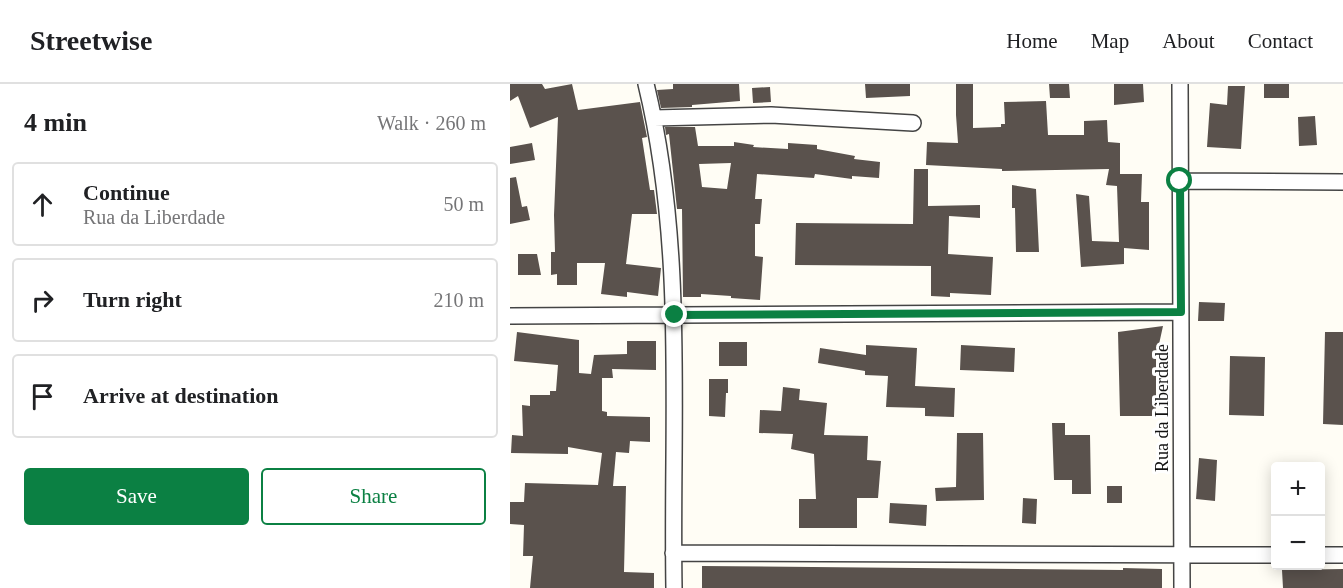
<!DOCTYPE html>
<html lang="en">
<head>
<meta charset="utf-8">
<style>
	:root { --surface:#fff; --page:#f2f2f2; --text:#202124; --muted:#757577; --line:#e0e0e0; --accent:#0b8043 }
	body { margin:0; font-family:Georgia,serif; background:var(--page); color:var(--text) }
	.controls { position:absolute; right:18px; bottom:18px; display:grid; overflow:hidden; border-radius:6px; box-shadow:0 3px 15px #0003 }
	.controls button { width:54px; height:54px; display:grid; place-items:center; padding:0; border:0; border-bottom:2px solid var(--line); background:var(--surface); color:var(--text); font:30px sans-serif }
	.stop { position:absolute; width:18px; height:18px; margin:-14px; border:4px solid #0b8043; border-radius:50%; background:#fff }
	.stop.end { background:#0b8043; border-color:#fff; box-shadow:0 2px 6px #0008 }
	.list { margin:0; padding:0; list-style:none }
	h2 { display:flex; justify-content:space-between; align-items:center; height:78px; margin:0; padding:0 24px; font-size:26px }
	h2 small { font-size:20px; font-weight:400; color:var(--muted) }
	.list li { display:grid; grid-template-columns:39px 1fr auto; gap:18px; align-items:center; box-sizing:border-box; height:84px; margin:0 12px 12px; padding:0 12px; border:2px solid var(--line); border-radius:6px }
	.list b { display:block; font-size:22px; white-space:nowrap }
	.list p { margin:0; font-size:20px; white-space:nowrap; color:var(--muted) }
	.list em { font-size:20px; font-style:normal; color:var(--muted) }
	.actions { display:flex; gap:12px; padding:18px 24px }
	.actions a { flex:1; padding:14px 0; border:2px solid var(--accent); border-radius:6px; text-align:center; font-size:21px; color:var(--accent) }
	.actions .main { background:var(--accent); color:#fff }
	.icon { flex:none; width:33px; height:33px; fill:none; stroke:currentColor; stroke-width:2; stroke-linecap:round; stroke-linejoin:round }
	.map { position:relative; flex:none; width:833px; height:504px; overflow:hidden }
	header { display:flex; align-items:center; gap:36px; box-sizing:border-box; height:84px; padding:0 30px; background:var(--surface); border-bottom:2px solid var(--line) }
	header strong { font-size:28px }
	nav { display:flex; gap:33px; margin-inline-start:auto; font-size:21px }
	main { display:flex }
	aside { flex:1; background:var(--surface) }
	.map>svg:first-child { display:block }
	.building { fill:#5a524d; fill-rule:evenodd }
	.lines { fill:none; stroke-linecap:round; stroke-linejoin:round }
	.minor-casing { stroke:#444; stroke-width:18 }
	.minor { stroke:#fff; stroke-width:15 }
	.route { stroke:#0b8043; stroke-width:8 }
	.labels { text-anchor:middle; stroke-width:6; stroke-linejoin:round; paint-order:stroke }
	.street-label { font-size:18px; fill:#111; stroke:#fff }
</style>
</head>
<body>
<header>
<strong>Streetwise</strong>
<nav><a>Home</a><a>Map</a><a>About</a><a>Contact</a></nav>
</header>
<main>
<aside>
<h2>4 min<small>Walk · 260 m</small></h2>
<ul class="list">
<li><svg class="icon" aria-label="ahead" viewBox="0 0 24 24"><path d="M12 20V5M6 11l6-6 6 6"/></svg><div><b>Continue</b><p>Rua da Liberdade</p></div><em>50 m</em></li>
<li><svg class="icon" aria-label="right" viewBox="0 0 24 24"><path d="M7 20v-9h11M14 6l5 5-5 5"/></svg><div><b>Turn right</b></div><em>210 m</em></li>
<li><svg class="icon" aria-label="arrive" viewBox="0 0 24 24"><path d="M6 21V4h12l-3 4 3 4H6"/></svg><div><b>Arrive at destination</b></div></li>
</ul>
<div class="actions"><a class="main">Save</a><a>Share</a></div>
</aside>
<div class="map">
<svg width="833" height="504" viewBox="0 0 833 504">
	<rect width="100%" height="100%" fill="#fffdf5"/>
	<path class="building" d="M 0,0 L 32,0 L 35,5 L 62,0 L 68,26 L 130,18 L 137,53 L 132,54 L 140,106 L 144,106 L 147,130 L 122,130 L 116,180 L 151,184 L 148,212 L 117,208 L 117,213 L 91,210 L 95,179 L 67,179 L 67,201 L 47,201 L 47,190 L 41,191 L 41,168 L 45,168 L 44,131 L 48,33 L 20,44 L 8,12 L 0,17 Z
		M 163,0 L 229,0 L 230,17 L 182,21 L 182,23 L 151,24 L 147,6 L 163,5 Z
		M 355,0 L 400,0 L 400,12 L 356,14 Z
		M 446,0 L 463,0 L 463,44 L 491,43 L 491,40 L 495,40 L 494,18 L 536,17 L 538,51 L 574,51 L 574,37 L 597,36 L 598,58 L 610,59 L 610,90 L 632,90 L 631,118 L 639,118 L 639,166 L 614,164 L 614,180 L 571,183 L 566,110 L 579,112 L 582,157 L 609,158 L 607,102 L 596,101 L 599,85 L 492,87 L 492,85 L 416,81 L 417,58 L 448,59 L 446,31 Z
		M 539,0 L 559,0 L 560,14 L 540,14 Z
		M 604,0 L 633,0 L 634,18 L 604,21 Z
		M 754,0 L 779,0 L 779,14 L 754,14 Z
		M 718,2 L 735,2 L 731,65 L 697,63 L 700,19 L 717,21 Z
		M 260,3 L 261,18 L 243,19 L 242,4 Z
		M 805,32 L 807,61 L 789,62 L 788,33 Z
		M 155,43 L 185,43 L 188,62 L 224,62 L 224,58 L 244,61 L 243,63 L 278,65 L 278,59 L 307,61 L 307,65 L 345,72 L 344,75 L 370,78 L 369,94 L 342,92 L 342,95 L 305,90 L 304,94 L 247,90 L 245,115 L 252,115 L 250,140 L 245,140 L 245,172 L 253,173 L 250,216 L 221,214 L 221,212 L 191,210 L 191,213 L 173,213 L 172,125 L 167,125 L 159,50 L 156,51 ZM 221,79 L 217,105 L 192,103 L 189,80 Z
		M 22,59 L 25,76 L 0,80 L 0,63 Z
		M 404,85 L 418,85 L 418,122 L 470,121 L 470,134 L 439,132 L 438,170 L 483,173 L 481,211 L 440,209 L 440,213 L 421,212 L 421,182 L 285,181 L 286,139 L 403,140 Z
		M 6,93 L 12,123 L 17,122 L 20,136 L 0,140 L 0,94 Z
		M 502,101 L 526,105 L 529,168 L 506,168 L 505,124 L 502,124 Z
		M 8,170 L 27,170 L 31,191 L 8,191 Z
		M 689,218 L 715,219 L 714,237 L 688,237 Z
		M 653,242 L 646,274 L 646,332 L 610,332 L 608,248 Z
		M 7,248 L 69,256 L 69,289 L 81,290 L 84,271 L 117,270 L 117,257 L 146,257 L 146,286 L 102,285 L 103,294 L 92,294 L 92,327 L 97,328 L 97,332 L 140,333 L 140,358 L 120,357 L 119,369 L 106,368 L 103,402 L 116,402 L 114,488 L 144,489 L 144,504 L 20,504 L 23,472 L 13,472 L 14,441 L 0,440 L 0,418 L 14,418 L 15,399 L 88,401 L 92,369 L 58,363 L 58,370 L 1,369 L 2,351 L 13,352 L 12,321 L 20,322 L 20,311 L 40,311 L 40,307 L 46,307 L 48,281 L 4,277 Z
		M 815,248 L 833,248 L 833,341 L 813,340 Z
		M 209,258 L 237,258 L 237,282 L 209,282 Z
		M 356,261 L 407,264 L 405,302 L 445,304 L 444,333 L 415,332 L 415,324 L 376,323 L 378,292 L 355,291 L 355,287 L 308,279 L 310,264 L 356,271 Z
		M 451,261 L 505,264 L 504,288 L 450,286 Z
		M 720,272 L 755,273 L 754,332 L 719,331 Z
		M 199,295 L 218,295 L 218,309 L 216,309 L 215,333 L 199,332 Z
		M 273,303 L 290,305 L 289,316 L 317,319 L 314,351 L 358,352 L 357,376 L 371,377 L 368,414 L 347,414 L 347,444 L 289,444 L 289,415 L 306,415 L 304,370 L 281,365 L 283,350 L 249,349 L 250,326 L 271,327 Z
		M 542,339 L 555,339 L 555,351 L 580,351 L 581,410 L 562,410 L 562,396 L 544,396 Z
		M 447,349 L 473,349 L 474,416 L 426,417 L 425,404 L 446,403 Z
		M 689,374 L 707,376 L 705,417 L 686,415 Z
		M 597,402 L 612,402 L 612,419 L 597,419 Z
		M 513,414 L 527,415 L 526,440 L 512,439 Z
		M 380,419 L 417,421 L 416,442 L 379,439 Z
		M 192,482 L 613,486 L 613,484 L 652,485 L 652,504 L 192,504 Z
		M 833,485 L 833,504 L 773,504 L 772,486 Z"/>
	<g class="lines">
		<g class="minor-casing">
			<path id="minor" d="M 136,0 C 176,165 161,336 164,504
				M 670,0 L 672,504
				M 144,34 L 261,31 L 403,39
				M 670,97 L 833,98
				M 0,232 L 671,228
				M 163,469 L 766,471
				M 810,471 L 833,471"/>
		</g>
		<use href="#minor" class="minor"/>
	</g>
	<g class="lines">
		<path class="route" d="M 165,231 L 671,228 L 670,97"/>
	</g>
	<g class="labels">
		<g class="street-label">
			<text transform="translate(652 324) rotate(-90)" y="6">Rua da Liberdade</text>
		</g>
	</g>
</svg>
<div class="controls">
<button>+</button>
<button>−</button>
</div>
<div class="stop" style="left:670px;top:97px"></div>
<div class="stop end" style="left:165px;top:231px"></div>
</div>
</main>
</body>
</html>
